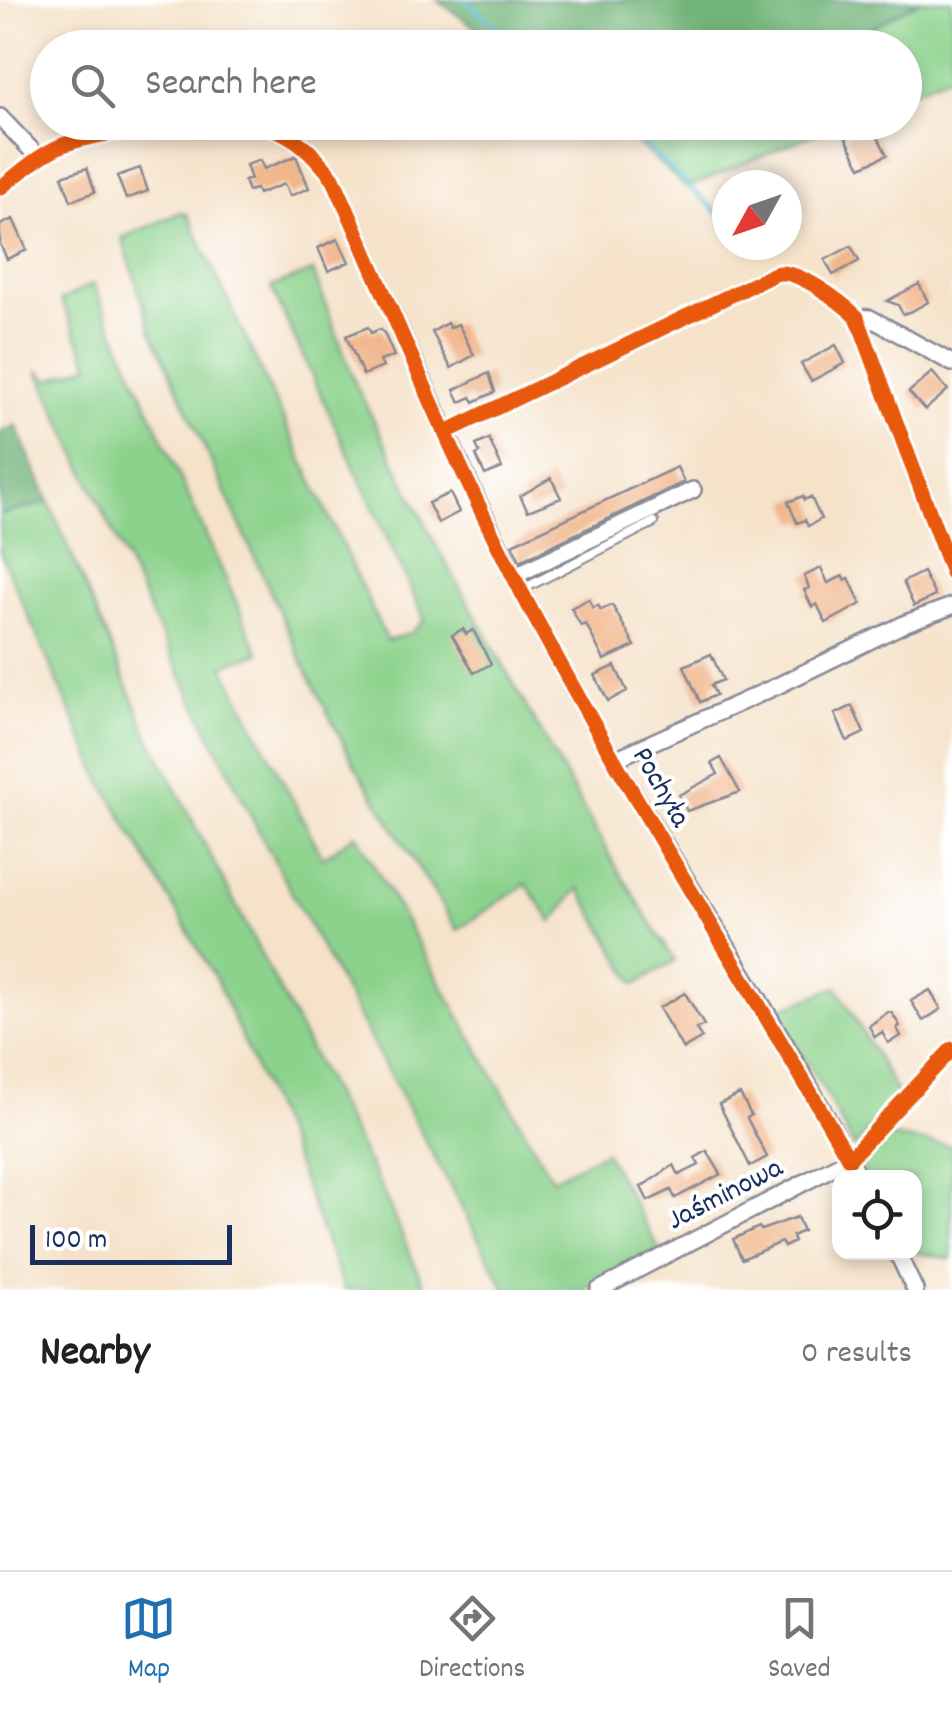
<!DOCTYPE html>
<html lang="en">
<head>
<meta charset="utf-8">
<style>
	:root { --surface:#fff; --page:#f2f2f2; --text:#202124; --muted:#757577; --line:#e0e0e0; --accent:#1f6fb2 }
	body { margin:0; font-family:Dekko,sans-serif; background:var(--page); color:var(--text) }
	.controls { position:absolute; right:30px; bottom:30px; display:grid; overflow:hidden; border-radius:20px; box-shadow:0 5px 15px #0003 }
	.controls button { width:90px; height:90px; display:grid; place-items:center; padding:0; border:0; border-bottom:2px solid var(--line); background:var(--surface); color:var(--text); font:50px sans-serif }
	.compass { position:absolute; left:712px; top:170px; width:90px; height:90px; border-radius:50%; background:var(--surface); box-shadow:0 5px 15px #0003; rotate:230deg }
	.scale { position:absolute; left:30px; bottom:25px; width:202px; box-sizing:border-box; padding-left:10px; border:5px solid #1b2f5e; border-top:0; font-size:28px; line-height:35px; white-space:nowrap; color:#1b2f5e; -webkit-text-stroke:8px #fff; paint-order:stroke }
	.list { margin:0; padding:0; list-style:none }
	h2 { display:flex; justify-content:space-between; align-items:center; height:130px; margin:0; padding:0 40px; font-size:42px }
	h2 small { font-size:32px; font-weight:400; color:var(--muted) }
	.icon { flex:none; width:55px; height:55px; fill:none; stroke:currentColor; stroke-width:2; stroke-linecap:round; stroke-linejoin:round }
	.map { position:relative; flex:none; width:952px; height:1290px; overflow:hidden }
	.search { position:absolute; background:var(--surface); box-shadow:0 5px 15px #0003; left:30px; right:30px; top:30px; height:110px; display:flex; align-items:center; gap:25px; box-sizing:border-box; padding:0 35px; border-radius:55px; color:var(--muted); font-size:38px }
	.sheet { height:280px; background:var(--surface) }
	nav { display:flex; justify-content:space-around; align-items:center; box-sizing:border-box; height:140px; border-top:2px solid var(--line); background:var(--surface); font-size:28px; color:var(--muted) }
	nav a { display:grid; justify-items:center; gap:5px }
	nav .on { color:var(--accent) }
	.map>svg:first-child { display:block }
	.green { fill:#8cd28c; stroke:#548075; stroke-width:2.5 }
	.forest { fill:#71b478; stroke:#46726b; stroke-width:2.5 }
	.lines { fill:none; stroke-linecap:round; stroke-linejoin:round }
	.stream { stroke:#58bad6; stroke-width:4 }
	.building { fill:#f1b58a }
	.service-casing { stroke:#888894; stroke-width:12 }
	.minor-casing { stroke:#888894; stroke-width:20 }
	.service { stroke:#fff; stroke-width:8 }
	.minor { stroke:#fff; stroke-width:15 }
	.cycleway-casing { stroke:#fff; stroke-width:21 }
	.cycleway { stroke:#e8590c; stroke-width:15 }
	.labels { text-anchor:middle; stroke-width:8; stroke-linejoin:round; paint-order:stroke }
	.street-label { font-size:30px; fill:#1b2f5e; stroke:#fff }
</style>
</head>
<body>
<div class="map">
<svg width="952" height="1290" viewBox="0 0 952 1290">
	<rect width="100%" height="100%" fill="#fff"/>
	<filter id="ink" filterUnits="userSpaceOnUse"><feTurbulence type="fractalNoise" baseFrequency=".01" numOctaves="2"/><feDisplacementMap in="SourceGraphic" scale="20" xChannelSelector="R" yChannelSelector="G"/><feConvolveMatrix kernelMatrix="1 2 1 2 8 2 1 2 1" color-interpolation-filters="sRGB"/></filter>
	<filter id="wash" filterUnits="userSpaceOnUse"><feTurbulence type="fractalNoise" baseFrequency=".0048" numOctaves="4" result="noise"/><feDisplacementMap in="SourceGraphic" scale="40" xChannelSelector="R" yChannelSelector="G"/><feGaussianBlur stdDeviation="2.25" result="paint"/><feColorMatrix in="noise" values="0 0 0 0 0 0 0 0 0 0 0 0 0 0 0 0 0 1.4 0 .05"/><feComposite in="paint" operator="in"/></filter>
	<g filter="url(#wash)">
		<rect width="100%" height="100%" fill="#f5e2c9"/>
		<path class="green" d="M 920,0 L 952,0 L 952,74 L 905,94 L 904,48 L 824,48 L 865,31 Z
			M 634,122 L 839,123 L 687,188 L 621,128 Z
			M 181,212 L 188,215 L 387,641 L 411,633 L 425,620 L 271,287 L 313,271 L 356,385 L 437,547 L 615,865 L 675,961 L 635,984 L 579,888 L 552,922 L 526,884 L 457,930 L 355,766 L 305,668 L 152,332 L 122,238 Z
			M 93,284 L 259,653 L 223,666 L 323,858 L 356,834 L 552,1179 L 605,1152 L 660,1251 L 585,1290 L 506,1290 L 260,834 L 159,631 L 37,369 L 49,380 L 90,365 L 61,300 Z
			M 49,502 L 147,732 L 381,1188 L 426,1290 L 344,1290 L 294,1158 L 217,981 L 102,782 L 0,552 L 0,515 Z
			M 837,987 L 899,1096 L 854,1147 L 825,1092 L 775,1011 Z
			M 885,1136 L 952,1146 L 952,1259 L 915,1252 L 914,1178 L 868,1177 L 860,1163 Z"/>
		<path class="forest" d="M 437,0 L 920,0 L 865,31 L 824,48 L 502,47 Z
			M 16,425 L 49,502 L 0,515 L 0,433 Z"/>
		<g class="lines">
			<path class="stream" d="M 465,0 L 524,48
				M 625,122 L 646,147 L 727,221"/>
		</g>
		<g id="blocks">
			<path class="building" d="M 872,125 L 887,155 L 861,167 L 846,138 Z
				M 296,156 L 309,188 L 290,196 L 284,184 L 258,194 L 256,189 L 248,191 L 244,181 L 251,179 L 246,165 L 260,160 L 264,169 Z
				M 87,168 L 95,192 L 71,201 L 62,176 Z
				M 140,168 L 148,191 L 126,199 L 117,176 Z
				M 13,219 L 27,250 L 7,259 L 0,244 L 0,225 Z
				M 338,239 L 349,262 L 328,271 L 318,248 Z
				M 851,246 L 859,261 L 833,275 L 825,260 Z
				M 919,284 L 928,302 L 912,311 L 903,314 L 898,305 L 887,301 Z
				M 447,323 L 450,328 L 458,324 L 474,355 L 451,368 L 432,332 Z
				M 368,327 L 371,333 L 380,329 L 384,333 L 394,356 L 380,361 L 383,367 L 363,375 L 346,336 Z
				M 836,345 L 845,363 L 811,381 L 801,364 Z
				M 932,372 L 948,390 L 925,410 L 909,392 Z
				M 489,373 L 495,392 L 474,402 L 471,397 L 460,402 L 454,390 Z
				M 489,439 L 502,468 L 485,475 L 476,455 L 480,453 L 476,445 Z
				M 677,467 L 684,482 L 520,561 L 512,544 Z
				M 551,478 L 561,498 L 528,511 L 520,496 Z
				M 450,493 L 459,512 L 438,523 L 428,503 Z
				M 803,496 L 804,500 L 811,497 L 821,519 L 808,526 L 805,520 L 797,523 L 788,502 Z
				M 821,568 L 828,583 L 843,576 L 845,580 L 849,578 L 861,604 L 826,623 L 817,604 L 812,607 L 804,590 L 809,588 L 804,576 Z
				M 923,572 L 935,596 L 914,606 L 903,582 Z
				M 589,599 L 593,608 L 598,605 L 601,610 L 612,605 L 635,646 L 604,660 L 586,624 L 581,626 L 571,608 Z
				M 463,629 L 466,634 L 473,630 L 491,664 L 474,673 L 452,635 Z
				M 711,654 L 723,680 L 711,685 L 716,695 L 700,702 L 684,666 Z
				M 615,666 L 627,691 L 608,701 L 595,675 Z
				M 852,706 L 864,733 L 847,741 L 835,714 Z
				M 721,758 L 740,792 L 687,811 L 679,795 L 718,774 L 712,763 Z
				M 930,990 L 941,1009 L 923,1021 L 911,1001 Z
				M 685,993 L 704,1025 L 696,1029 L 702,1038 L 683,1049 L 659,1008 Z
				M 888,1012 L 892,1013 L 900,1026 L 897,1028 L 901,1036 L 888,1043 L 882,1032 L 875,1037 L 869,1026 Z
				M 740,1094 L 751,1115 L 747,1118 L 767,1157 L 750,1166 L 719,1104 Z
				M 707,1151 L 721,1174 L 675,1198 L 671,1190 L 648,1201 L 641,1187 L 674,1165 L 679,1175 L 699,1165 L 695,1158 Z
				M 797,1217 L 803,1231 L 792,1236 L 794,1242 L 784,1247 L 781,1242 L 742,1259 L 733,1239 L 759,1227 L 761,1230 Z"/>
		</g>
	</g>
	<g filter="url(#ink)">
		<use href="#blocks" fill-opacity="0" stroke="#888894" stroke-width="2.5"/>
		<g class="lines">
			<g class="service-casing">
				<path id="service" d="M 521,590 L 654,522"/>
			</g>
			<g class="minor-casing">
				<path id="minor" d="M 0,117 L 39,158
					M 0,188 C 20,173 40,154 63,145 C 103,130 228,115 268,127 C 298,136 314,155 333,178 C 409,346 479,518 568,679 C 661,848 771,1006 859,1178
					M 857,317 L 870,318 L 952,363
					M 446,432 L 775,274 C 796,267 841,302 857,317 L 952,573
					M 514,576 L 693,490
					M 615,759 L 777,686 L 906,623 L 952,606
					M 897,1252 L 915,1290
					M 599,1290 L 849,1159 L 952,1049"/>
			</g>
			<use href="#service" class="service"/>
			<use href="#minor" class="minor"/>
			<g class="cycleway-casing">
				<path id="cycleway" d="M 0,188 C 20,173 40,154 63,145 C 103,130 228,115 268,127 C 298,136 314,155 333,178 C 395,316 452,458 522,593 C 623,786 741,970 849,1159 L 952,1049
					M 446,432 L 775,274 C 796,267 841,302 857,317 L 952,573"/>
			</g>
			<use href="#cycleway" class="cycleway"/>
		</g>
	</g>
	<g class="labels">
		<g class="street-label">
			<text transform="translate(663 786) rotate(60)" y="10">Pochyła</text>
			<text transform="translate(724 1192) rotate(-27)" y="10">Jaśminowa</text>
		</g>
	</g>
</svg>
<div class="controls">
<button><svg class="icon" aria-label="locate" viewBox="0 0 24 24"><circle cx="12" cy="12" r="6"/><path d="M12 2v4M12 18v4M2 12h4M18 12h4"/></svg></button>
</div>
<svg class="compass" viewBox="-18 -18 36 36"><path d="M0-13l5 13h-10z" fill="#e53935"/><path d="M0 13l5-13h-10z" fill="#757577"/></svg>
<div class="scale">100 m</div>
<div class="search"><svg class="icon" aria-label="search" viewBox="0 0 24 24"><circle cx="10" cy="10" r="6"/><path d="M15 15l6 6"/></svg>Search here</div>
</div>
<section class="sheet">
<h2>Nearby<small>0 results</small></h2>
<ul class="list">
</ul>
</section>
<nav>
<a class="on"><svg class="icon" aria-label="map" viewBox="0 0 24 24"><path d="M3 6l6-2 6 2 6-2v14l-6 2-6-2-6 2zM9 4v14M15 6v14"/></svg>Map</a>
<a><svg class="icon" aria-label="directions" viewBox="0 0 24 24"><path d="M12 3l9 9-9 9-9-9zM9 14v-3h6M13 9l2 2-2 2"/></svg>Directions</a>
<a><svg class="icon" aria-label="saved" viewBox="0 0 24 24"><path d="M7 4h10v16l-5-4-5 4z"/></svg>Saved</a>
</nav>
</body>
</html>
